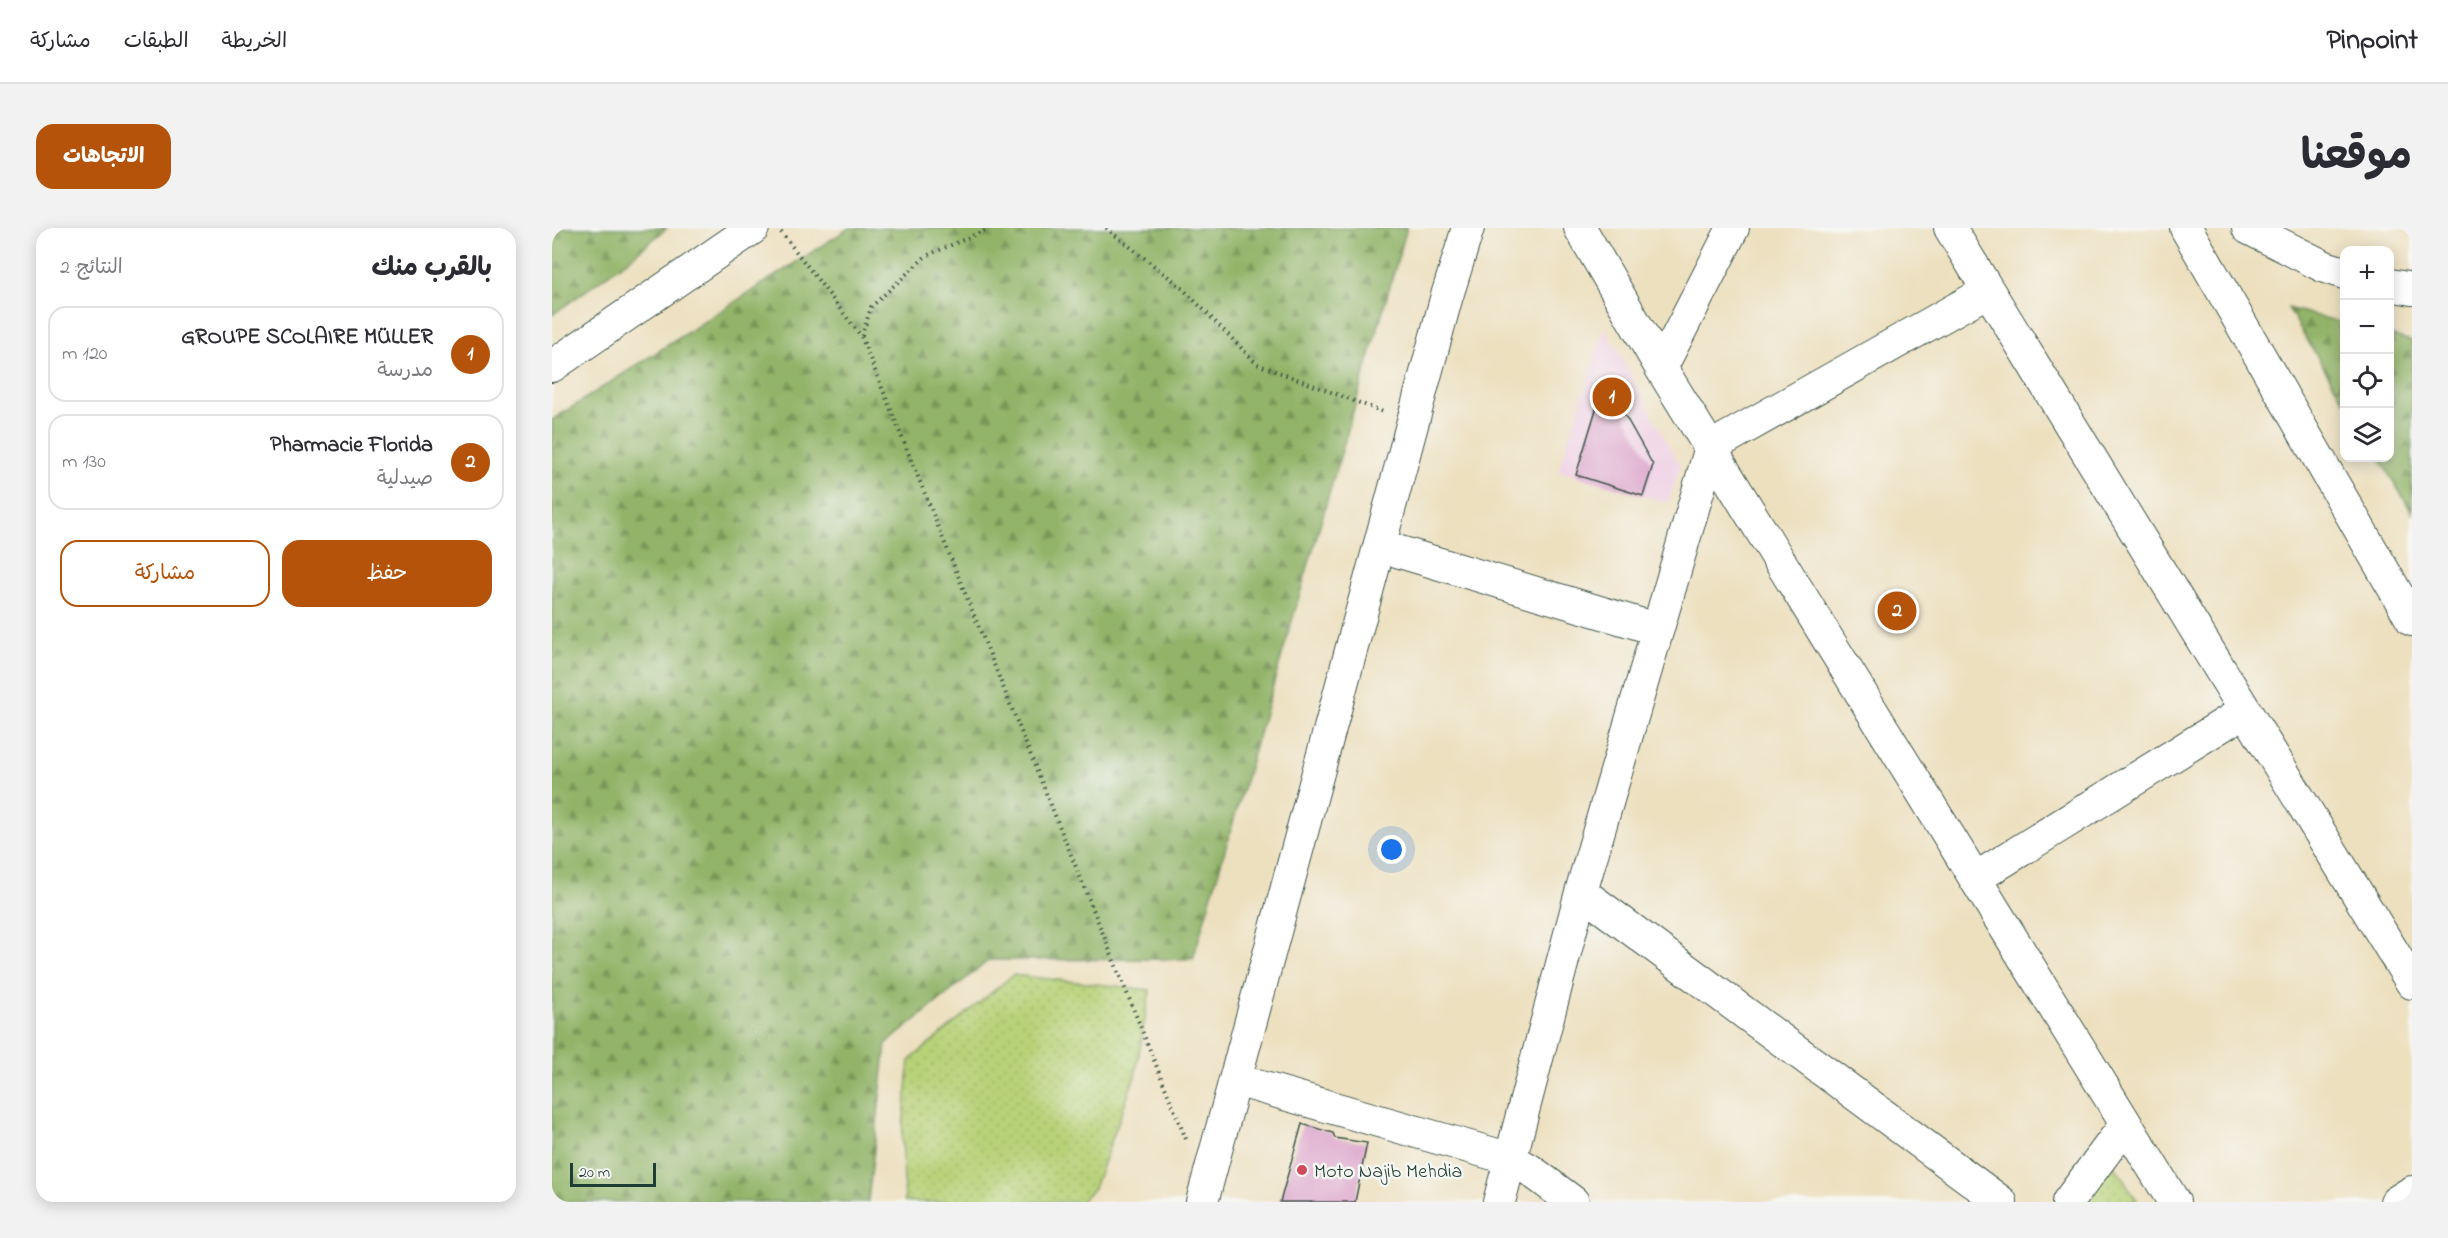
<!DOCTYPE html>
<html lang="ar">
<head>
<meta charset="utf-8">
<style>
	:root { --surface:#fff; --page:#f2f2f3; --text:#2b2b33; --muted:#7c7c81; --line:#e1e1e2; --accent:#b45309 }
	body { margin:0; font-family:"Indie Flower","Playpen Sans Arabic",sans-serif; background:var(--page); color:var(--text); direction:rtl }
	.controls { position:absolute; right:18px; top:18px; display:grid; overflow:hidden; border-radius:12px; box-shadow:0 3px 15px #0003 }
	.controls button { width:54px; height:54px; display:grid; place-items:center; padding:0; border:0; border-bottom:2px solid var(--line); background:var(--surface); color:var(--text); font:30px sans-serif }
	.scale { position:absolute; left:18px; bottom:15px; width:86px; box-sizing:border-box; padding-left:6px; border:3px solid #1f3d34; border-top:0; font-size:16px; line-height:21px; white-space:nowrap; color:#1f3d34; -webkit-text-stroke:4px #f6f6f2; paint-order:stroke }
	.you { position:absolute; left:840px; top:622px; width:21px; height:21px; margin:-15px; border:4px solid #fff; border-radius:50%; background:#1a73e8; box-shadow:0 0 0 9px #1a73e833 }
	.badge { display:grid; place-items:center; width:39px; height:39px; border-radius:50%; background:var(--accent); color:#fff; font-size:20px; font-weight:700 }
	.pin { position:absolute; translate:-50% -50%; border:3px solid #fff; box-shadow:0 2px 6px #0006 }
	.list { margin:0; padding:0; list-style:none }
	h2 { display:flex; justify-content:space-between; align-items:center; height:78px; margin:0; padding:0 24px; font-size:26px }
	h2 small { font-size:20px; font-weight:400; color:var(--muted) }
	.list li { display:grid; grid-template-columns:39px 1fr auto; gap:18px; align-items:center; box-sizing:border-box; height:96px; margin:0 12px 12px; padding:0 12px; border:2px solid var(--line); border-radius:18px }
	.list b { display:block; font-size:22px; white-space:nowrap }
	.list p { margin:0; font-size:20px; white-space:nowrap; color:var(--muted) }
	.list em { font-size:20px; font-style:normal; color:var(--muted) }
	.actions { display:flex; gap:12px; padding:18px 24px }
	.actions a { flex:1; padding:14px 0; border:2px solid var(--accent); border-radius:18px; text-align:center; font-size:21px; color:var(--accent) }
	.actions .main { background:var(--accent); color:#fff }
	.icon { flex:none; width:33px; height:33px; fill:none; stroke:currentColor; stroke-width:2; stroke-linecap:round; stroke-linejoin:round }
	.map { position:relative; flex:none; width:1860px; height:974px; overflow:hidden; direction:ltr; border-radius:18px }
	header { display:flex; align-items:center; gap:36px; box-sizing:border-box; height:84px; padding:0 30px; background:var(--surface); border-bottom:2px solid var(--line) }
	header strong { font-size:28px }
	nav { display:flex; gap:33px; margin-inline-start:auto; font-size:21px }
	.intro { display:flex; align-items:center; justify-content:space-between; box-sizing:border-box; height:144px; padding:0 36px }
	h1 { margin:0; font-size:42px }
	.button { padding:15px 27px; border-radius:18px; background:var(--accent); color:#fff; font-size:21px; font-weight:700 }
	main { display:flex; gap:36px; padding:0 36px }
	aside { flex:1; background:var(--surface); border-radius:18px; box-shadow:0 3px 15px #0003 }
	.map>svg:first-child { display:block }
	.built { fill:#f0d0e4 }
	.grass { fill:url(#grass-dots); stroke:#6c8856; stroke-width:1.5 }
	.forest { fill:url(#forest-firs); stroke:#58784e; stroke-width:1.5 }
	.building { fill:#dca1ca }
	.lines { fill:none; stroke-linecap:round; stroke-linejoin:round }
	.minor-casing { stroke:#3e5549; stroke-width:34 }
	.path { stroke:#3e5549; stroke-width:4; stroke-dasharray:1.5 4.5; stroke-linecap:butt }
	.minor { stroke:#fff; stroke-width:32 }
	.poi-dot { fill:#d1495b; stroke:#f6f6f2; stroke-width:2 }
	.labels { text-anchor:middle; stroke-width:5; stroke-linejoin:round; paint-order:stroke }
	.poi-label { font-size:20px; fill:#1f3d34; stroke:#f6f6f2; text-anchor:start }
</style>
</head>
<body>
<header>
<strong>Pinpoint</strong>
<nav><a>الخريطة</a><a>الطبقات</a><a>مشاركة</a></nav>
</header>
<div class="intro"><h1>موقعنا</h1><a class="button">الاتجاهات</a></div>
<main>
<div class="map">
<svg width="1860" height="974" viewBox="0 0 1860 974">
	<defs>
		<pattern id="grass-dots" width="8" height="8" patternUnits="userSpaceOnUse" patternTransform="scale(1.5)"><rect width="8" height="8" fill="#b8d278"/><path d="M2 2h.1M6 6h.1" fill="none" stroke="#9eb568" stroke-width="1.8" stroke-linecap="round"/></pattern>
		<pattern id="forest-firs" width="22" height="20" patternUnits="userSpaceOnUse" patternTransform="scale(1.5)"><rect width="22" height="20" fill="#92b468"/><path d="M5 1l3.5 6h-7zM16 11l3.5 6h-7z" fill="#779456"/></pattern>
	</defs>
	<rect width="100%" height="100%" fill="#f6f6f2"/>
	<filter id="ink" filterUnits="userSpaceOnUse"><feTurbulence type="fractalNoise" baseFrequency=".0167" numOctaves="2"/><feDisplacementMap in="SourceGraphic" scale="12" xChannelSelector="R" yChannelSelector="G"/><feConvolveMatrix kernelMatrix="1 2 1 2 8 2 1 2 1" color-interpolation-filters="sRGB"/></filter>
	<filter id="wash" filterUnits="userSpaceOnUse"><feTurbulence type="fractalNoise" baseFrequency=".008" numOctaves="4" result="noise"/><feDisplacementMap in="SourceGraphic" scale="24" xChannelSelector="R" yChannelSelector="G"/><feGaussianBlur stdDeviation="1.35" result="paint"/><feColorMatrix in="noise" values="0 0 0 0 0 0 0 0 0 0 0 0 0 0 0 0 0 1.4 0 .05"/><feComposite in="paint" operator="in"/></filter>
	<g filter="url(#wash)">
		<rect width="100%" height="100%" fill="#ede0bf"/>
		<path class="built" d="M 1053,100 L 1128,238 L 1116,275 L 1006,243 Z"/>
		<path class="grass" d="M 461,747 L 598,762 L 583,848 L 542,960 L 528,974 L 353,974 L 350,908 L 358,832 Z
			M 1561,935 L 1586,974 L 1534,974 Z"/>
		<path class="forest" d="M 0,0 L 115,0 L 75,33 L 0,87 Z
			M 297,0 L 855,0 L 641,731 L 437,732 L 334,816 L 316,974 L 0,974 L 0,192 Z
			M 1736,80 L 1792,95 L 1792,173 Z
			M 1838,107 L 1860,113 L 1860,284 L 1827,230 L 1838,230 Z"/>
		<g id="blocks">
			<path class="building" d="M 1053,152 L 1101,237 L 1091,268 L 1024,247 Z
				M 750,896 L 781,905 L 783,910 L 815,915 L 803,974 L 728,974 Z"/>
		</g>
	</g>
	<g filter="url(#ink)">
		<use href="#blocks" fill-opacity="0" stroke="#3e5549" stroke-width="1.5"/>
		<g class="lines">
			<g class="minor-casing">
				<path id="minor" d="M 1028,0 L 1109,140 L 1622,974
					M 1398,0 L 1860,755
					M 1634,0 L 1860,392
					M 1696,0 L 1773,39 L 1792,45
					M 1838,57 L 1860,61
					M 0,138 L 201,0
					M 1109,140 L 1181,0
					M 828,318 L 1104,401
					M 1424,650 L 1693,483
					M 1029,664 L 1449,974
					M 684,852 L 959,931 L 978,942 L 1021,974
					M 650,974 L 894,71 L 916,0
					M 947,974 L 1029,664 L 1159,219 L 1436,63
					M 1516,974 L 1574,896
					M 1844,974 L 1860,964"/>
			</g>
			<path class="path" d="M 554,0 L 628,58 L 705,136 L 834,185
				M 229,4 L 309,108 L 634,911
				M 310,108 L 319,79 L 374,28 L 438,0"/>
			<use href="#minor" class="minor"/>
		</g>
	</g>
	<circle class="poi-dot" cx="750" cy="942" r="6"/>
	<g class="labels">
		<g class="poi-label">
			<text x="762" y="949">Moto Najib Mehdia</text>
		</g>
	</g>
</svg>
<div class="controls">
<button>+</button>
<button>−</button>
<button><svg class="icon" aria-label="locate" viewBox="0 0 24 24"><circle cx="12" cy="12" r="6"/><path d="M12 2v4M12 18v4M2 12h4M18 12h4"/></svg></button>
<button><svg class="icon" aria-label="layers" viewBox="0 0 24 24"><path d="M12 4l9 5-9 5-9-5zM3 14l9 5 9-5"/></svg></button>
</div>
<div class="scale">20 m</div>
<div class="you"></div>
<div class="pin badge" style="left:1060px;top:169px">1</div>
<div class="pin badge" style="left:1345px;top:383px">2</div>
</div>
<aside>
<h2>بالقرب منك<small>النتائج: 2</small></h2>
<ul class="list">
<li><span class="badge">1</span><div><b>GROUPE SCOLAIRE MÜLLER</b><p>مدرسة</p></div><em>120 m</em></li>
<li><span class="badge">2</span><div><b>Pharmacie Florida</b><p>صيدلية</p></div><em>130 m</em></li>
</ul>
<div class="actions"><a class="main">حفظ</a><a>مشاركة</a></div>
</aside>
</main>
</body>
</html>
